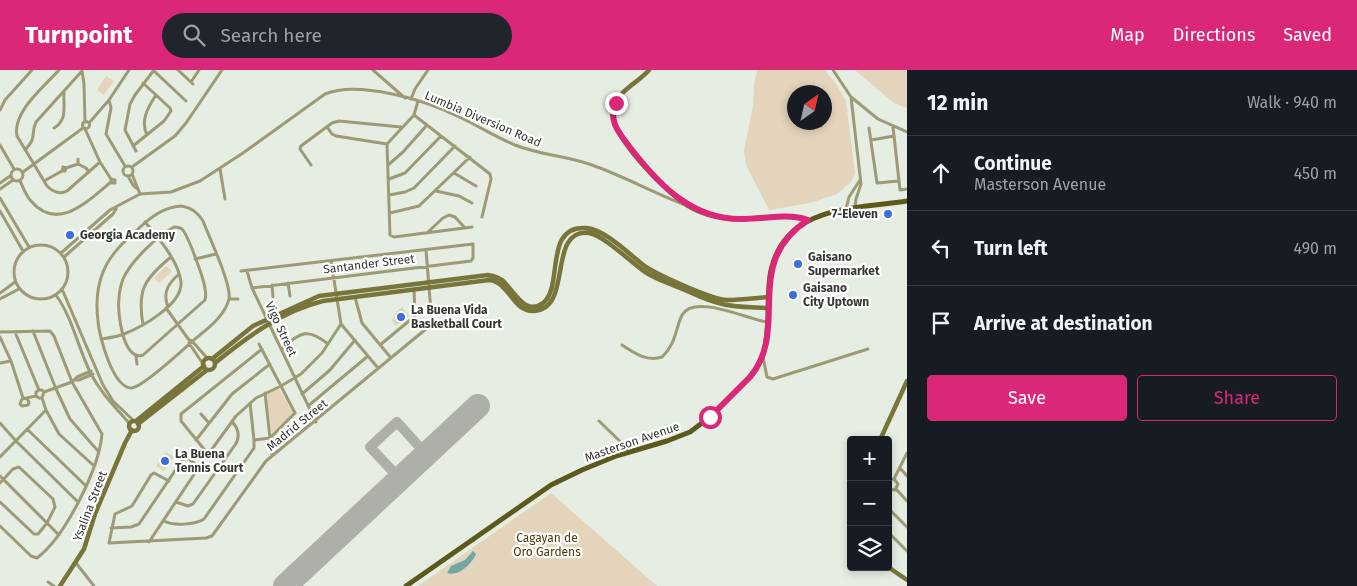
<!DOCTYPE html>
<html lang="en">
<head>
<meta charset="utf-8">
<style>
	:root { --surface:#171b24; --page:#20242c; --text:#f1f3f6; --muted:#9ea1a6; --line:#363941; --accent:#db2777 }
	body { margin:0; font-family:"Fira Sans",sans-serif; background:var(--page); color:var(--text) }
	.controls { position:absolute; right:15px; bottom:15px; display:grid; overflow:hidden; border-radius:5px; box-shadow:0 2px 8px #0003 }
	.controls button { width:45px; height:45px; display:grid; place-items:center; padding:0; border:0; border-bottom:1px solid var(--line); background:var(--surface); color:var(--text); font:25px sans-serif }
	.compass { position:absolute; left:787px; top:15px; width:45px; height:45px; border-radius:50%; background:var(--surface); box-shadow:0 2px 8px #0003; rotate:34deg }
	.stop { position:absolute; width:15px; height:15px; margin:-11px; border:4px solid #db2777; border-radius:50%; background:#fff }
	.stop.end { background:#db2777; border-color:#fff; box-shadow:0 1px 5px #0008 }
	.list { margin:0; padding:0; list-style:none }
	h2 { display:flex; justify-content:space-between; align-items:center; height:65px; margin:0; padding:0 20px; font-size:21px }
	h2 small { font-size:16px; font-weight:400; color:var(--muted) }
	.list li { display:grid; grid-template-columns:32px 1fr auto; gap:15px; align-items:center; box-sizing:border-box; height:75px; padding:0 20px; border-top:1px solid var(--line) }
	.list b { display:block; font-size:19px; white-space:nowrap }
	.list p { margin:0; font-size:16px; white-space:nowrap; color:var(--muted) }
	.list em { font-size:16px; font-style:normal; color:var(--muted) }
	.actions { display:flex; gap:10px; padding:15px 20px }
	.actions a { flex:1; padding:11px 0; border:1px solid var(--accent); border-radius:5px; text-align:center; font-size:18px; color:var(--accent) }
	.actions .main { background:var(--accent); color:#fff }
	.icon { flex:none; width:28px; height:28px; fill:none; stroke:currentColor; stroke-width:2; stroke-linecap:round; stroke-linejoin:round }
	.map { position:relative; flex:none; width:907px; height:516px; overflow:hidden }
	header { display:flex; align-items:center; gap:30px; box-sizing:border-box; height:70px; padding:0 25px; background:var(--accent); color:#fff }
	header strong { font-size:24px }
	nav { display:flex; gap:28px; margin-inline-start:auto; font-size:18px }
	.search { width:350px; height:45px; background:var(--page); display:flex; align-items:center; gap:12px; box-sizing:border-box; padding:0 18px; border-radius:28px; color:var(--muted); font-size:19px }
	main { display:flex }
	aside { flex:1; background:var(--surface) }
	.map>svg:first-child { display:block }
	.green { fill:#e3d4bb; fill-rule:evenodd }
	.water { fill:#71a79f }
	.lines { fill:none; stroke-linecap:round; stroke-linejoin:round }
	.taxiway { stroke:#acb0a8; stroke-width:10 }
	.runway { stroke:#acb0a8; stroke-width:24 }
	.street { stroke:#9c9b75; stroke-width:3 }
	.secondary { stroke:#78753a; stroke-width:4.5 }
	.primary { stroke:#5c591d; stroke-width:5 }
	.route { stroke:#db2777; stroke-width:6 }
	.poi-dot { fill:#386ede; stroke:#fff; stroke-width:2 }
	.labels { text-anchor:middle; stroke-width:4.5; stroke-linejoin:round; paint-order:stroke }
	.street-label { font-size:12px; fill:#363834; stroke:#fff }
	.poi-label { font-size:12px; font-weight:bold; fill:#363834; stroke:#fff; text-anchor:start }
	.park-label { font-size:12px; fill:#513907; stroke:#fff }
</style>
</head>
<body>
<header>
<strong>Turnpoint</strong>
<div class="search"><svg class="icon" aria-label="search" viewBox="0 0 24 24"><circle cx="10" cy="10" r="6"/><path d="M15 15l6 6"/></svg>Search here</div>
<nav><a>Map</a><a>Directions</a><a>Saved</a></nav>
</header>
<main>
<div class="map">
<svg width="907" height="516" viewBox="0 0 907 516">
	<rect width="100%" height="100%" fill="#e6ede2"/>
	<path class="green" d="M 757,0 L 825,0 L 838,17 L 846,31 L 855,103 L 851,112 L 837,124 L 810,133 L 769,140 L 746,95 L 744,80 L 753,36 L 754,15 ZM 794,22 L 824,22 L 824,52 L 794,52 Z
		M 855,0 L 907,0 L 907,38 L 894,33 Z
		M 106,6 L 114,11 L 104,25 L 97,20 Z
		M 166,196 L 172,201 L 159,213 L 154,208 Z
		M 402,237 L 409,246 L 396,256 L 392,250 L 396,242 Z
		M 279,319 L 294,344 L 272,364 L 266,324 Z
		M 166,382 L 174,387 L 164,401 L 156,396 Z
		M 551,423 L 657,516 L 418,516 Z"/>
	<path class="water" d="M 473,481 L 476,484 C 472,494 458,507 447,503 L 451,496 L 465,490 Z"/>
	<g class="lines">
		<path class="taxiway" d="M 400,409 L 370,377 L 397,352 L 426,384"/>
		<path class="runway" d="M 285,516 L 478,336"/>
		<path class="street" d="M 59,0 C 44,17 12,42 17,66 L 47,116 C 53,122 59,125 67,121 L 100,92 L 111,109 L 115,110 L 115,113 L 111,113 L 111,109
			M 178,0 L 193,14
			M 373,0 L 405,28
			M 833,0 L 851,27 L 861,114 L 856,129 L 855,137
			M 82,1 L 84,14 L 85,52
			M 154,1 L 186,31
			M 191,12 L 199,0
			M 851,27 L 878,49 L 907,62
			M 411,29 L 415,19 L 428,0
			M 109,30 L 111,38 L 106,64 L 125,96
			M 418,31 L 414,45 L 490,104 L 491,109 L 482,147
			M 0,40 L 5,30 L 32,0
			M 414,45 L 387,74 L 390,165 L 394,167 L 472,157
			M82.5 55a3.5 3.5 0 1 1 7 0a3.5 3.5 0 1 1-7 0Z
			M 89,53 L 109,30 L 129,0
			M 327,57 L 332,64 L 336,66 L 387,74
			M 893,57 L 900,120 L 907,119
			M 54,58 C 68,50 63,35 64,22
			M 869,58 L 877,113 L 899,111
			M 85,59 L 100,92
			M 147,65 C 140,51 148,37 156,25
			M 871,70 L 894,66
			M 0,75 L 14,99
			M 133,76 L 164,51 L 171,41 L 170,38 L 143,13
			M 25,80 C 38,66 30,65 36,52 L 82,1
			M 136,81 L 125,60 L 130,34 L 135,25 L 154,0
			M 78,94 L 78,89
			M 311,95 L 300,79 L 301,76 L 332,53 L 339,51 L 401,57
			M 388,95 L 403,82 L 427,55
			M123 101a5 5 0 1 1 10 0a5 5 0 1 1-10 0Z
			M 132,97 L 175,66 L 186,53 L 222,0
			M 66,98 L 78,94 L 86,98 L 89,102
			M11 105a6 6 0 1 1 12 0a6 6 0 1 1-12 0Z
			M 220,99 L 225,129
			M 23,102 L 83,58
			M 454,103 L 476,116
			M 132,104 L 140,124
			M 128,106 L 133,115 L 136,118
			M 389,109 L 405,103 L 441,66
			M 20,111 C 23,117 26,126 31,131 C 58,163 89,130 111,112
			M 44,111 L 62,101 L 63,97 L 66,98 L 65,101 L 62,101
			M 0,113 L 10,106
			M 0,119 L 13,110
			M 436,121 L 459,126 L 472,133
			M 389,125 L 405,122 L 414,118 L 455,76
			M 0,128 L 29,177
			M 181,136 C 192,138 197,142 203,151 C 209,167 232,215 229,229 C 225,246 207,259 195,269 C 184,279 144,316 132,318 C 113,319 99,266 98,251 C 96,235 97,217 103,202 C 110,184 125,171 139,158 C 151,147 164,137 181,136 Z
			M 846,139 L 849,127 L 860,110
			M 0,141 L 23,181
			M 390,143 L 419,136 L 470,87
			M 174,157 C 178,157 179,157 182,159 C 188,165 204,209 205,219 C 206,223 206,226 205,230 L 143,285 C 123,292 117,242 119,228 C 119,222 121,215 123,209 C 131,191 157,166 174,157 Z
			M 428,162 L 443,148 L 449,145 L 455,147 L 465,158
			M14 202a27 27 0 1 1 54 0a27 27 0 1 1-54 0Z
			M 61,183 L 110,140 L 140,124 L 171,122 L 200,111 L 243,83 L 325,24 C 358,10 425,30 457,46 C 477,55 495,67 515,75 C 540,85 567,86 592,95 C 623,106 652,122 683,134
			M 64,187 L 113,144 L 116,139
			M 195,189 L 216,184
			M 331,191 L 341,254 L 378,298
			M 241,201 L 473,174 L 473,188 L 471,191 L 252,218
			M 247,201 L 252,218 L 316,352
			M 288,213 L 290,226
			M 272,215 L 273,227
			M 62,219 L 103,315 L 113,331 L 134,351
			M 0,223 L 15,212
			M 56,225 C 73,249 78,278 91,304 C 101,323 115,337 129,353
			M 355,227 L 362,253 L 391,288
			M 0,229 L 19,219
			M 229,229 L 238,229
			M 168,237 C 162,222 169,213 179,204
			M 166,238 L 189,270 L 192,271 L 208,289
			M 143,255 C 137,220 144,209 171,187
			M 33,261 L 56,319 L 70,349 L 98,381
			M 0,262 L 50,261 L 54,266 L 72,312 L 102,364 C 99,399 65,467 37,488 L 31,486 L 0,456
			M 15,262 L 39,320 L 36,322 L 36,326 L 39,328 L 42,328 L 44,322 L 42,320 L 39,320
			M 0,267 L 11,291 L 23,328
			M 101,269 C 108,268 117,267 124,264 C 142,257 183,234 181,212 C 179,192 158,167 145,152
			M 189,273 L 203,294
			M 380,275 L 415,246 L 414,220
			M 622,275 C 634,283 647,292 662,287 C 676,274 675,260 682,245 C 694,223 749,250 767,252
			M 281,279 C 300,264 306,256 328,274
			M 136,286 L 137,294
			M 763,287 L 767,307 L 773,309 L 868,279
			M 0,293 L 11,291
			M 75,310 L 79,310 L 93,304
			M 44,322 L 72,312 L 77,307 L 91,301
			M 265,323 L 272,386
			M 302,324 L 330,300 L 355,270
			M 42,328 L 46,340 L 59,364 L 93,395
			M 27,329 L 29,332 L 28,335 L 22,336 L 20,334 L 22,329 L 36,326
			M 308,336 L 368,286
			M 201,344 L 209,353
			M 599,351 L 630,381
			M 0,353 L 16,371 L 78,432
			M 27,359 L 86,416
			M 196,370 L 232,324 L 270,294
			M 254,370 L 270,368 L 295,343 L 259,274
			M 208,384 L 181,351 L 181,344 L 262,279
			M 0,387 L 46,340
			M 900,398 L 907,406
			M 0,406 L 59,465
			M 894,409 L 907,383
			M 888,410 L 894,409 L 898,414 L 895,420 L 888,419
			M 169,411 L 154,403 L 151,405 L 132,436 L 115,444 L 109,473 L 206,468 L 212,466 L 266,391 L 432,254 L 426,180
			M 0,413 L 13,399 L 19,397 L 53,429 L 55,437 L 47,453 L 38,464 L 34,464 L 0,432
			M 896,419 L 907,431
			M 176,432 L 188,436 L 193,434 L 235,375 C 240,368 239,358 232,352
			M 888,438 L 907,457
			M 164,451 C 173,456 195,455 204,449 L 254,378 L 254,370 L 250,333
			M 111,458 L 131,457 L 139,454 L 183,389 L 189,389 L 199,397
			M 888,462 L 907,481
			M 149,472 L 199,397 L 236,346 L 256,328 L 281,316 L 301,304 L 322,283 L 341,254
			M 76,493 L 94,516
			M 48,512 L 54,516"/>
		<path class="secondary" d="M 649,0 C 638,13 617,21 613,39 C 607,64 667,123 688,136 C 694,140 702,143 709,145 C 743,154 779,141 808,150
			M203 294a6 6 0 1 1 12 0a6 6 0 1 1-12 0Z
			M 212,289 L 253,256 L 319,226 L 488,205 C 494,206 501,208 505,213 C 515,223 526,246 543,233 C 564,217 543,155 586,158 C 605,159 631,186 646,197 C 660,206 711,229 727,230 C 741,230 755,228 769,227
			M 215,293 C 247,267 282,241 323,231 L 489,210 C 510,212 512,242 534,241 C 574,239 546,158 589,163 C 603,165 632,193 645,202 C 656,209 668,213 680,218 C 693,223 705,230 719,233 C 734,238 752,237 768,238
			M129 356a5 5 0 1 1 10 0a5 5 0 1 1-10 0Z
			M 136,351 L 204,296
			M 138,354 L 207,300
			M 880,370 L 907,311
			M 888,497 L 907,510
			M 60,516 L 84,479 L 95,444 L 125,373 L 132,360"/>
		<path class="primary" d="M 406,516 L 551,415 L 582,400 L 616,386 L 667,371 L 690,362 L 710,347 L 750,307 C 766,289 767,269 768,246 C 768,231 768,215 771,200 C 786,135 855,139 907,131"/>
	</g>
	<g class="lines">
		<path class="route" d="M 616,33 C 607,52 621,65 632,80 C 660,116 694,151 744,149 C 765,149 788,143 808,150 C 741,194 791,258 750,307 L 710,347"/>
	</g>
	<g class="poi-dot">
		<circle cx="888" cy="144" r="5"/>
		<circle cx="70" cy="165" r="5"/>
		<circle cx="798" cy="194" r="5"/>
		<circle cx="793" cy="225" r="5"/>
		<circle cx="401" cy="247" r="5"/>
		<circle cx="165" cy="391" r="5"/>
	</g>
	<g class="labels">
		<g class="street-label">
			<text transform="translate(483 49) rotate(23)" y="4">Lumbia Diversion Road</text>
			<text transform="translate(369 194) rotate(-7)" y="4">Santander Street</text>
			<text transform="translate(281 259) rotate(65)" y="4">Vigo Street</text>
			<text transform="translate(297 355) rotate(-39)" y="4">Madrid Street</text>
			<text transform="translate(632 372) rotate(-19)" y="4">Masterson Avenue</text>
			<text transform="translate(90 436) rotate(-69)" y="4">Ysalina Street</text>
		</g>
		<g class="poi-label">
			<text x="878" y="148" text-anchor="end">7-Eleven</text>
			<text x="80" y="169">Georgia Academy</text>
			<text x="808" y="191">Gaisano<tspan x="808" dy="14">Supermarket</tspan></text>
			<text x="803" y="222">Gaisano<tspan x="803" dy="14">City Uptown</tspan></text>
			<text x="411" y="244">La Buena Vida<tspan x="411" dy="14">Basketball Court</tspan></text>
			<text x="175" y="388">La Buena<tspan x="175" dy="14">Tennis Court</tspan></text>
		</g>
		<g class="park-label">
			<text x="547" y="472">Cagayan de<tspan x="547" dy="14">Oro Gardens</tspan></text>
		</g>
	</g>
</svg>
<div class="controls">
<button>+</button>
<button>−</button>
<button><svg class="icon" aria-label="layers" viewBox="0 0 24 24"><path d="M12 4l9 5-9 5-9-5zM3 14l9 5 9-5"/></svg></button>
</div>
<svg class="compass" viewBox="-18 -18 36 36"><path d="M0-13l5 13h-10z" fill="#e53935"/><path d="M0 13l5-13h-10z" fill="#9ea1a6"/></svg>
<div class="stop" style="left:710px;top:347px"></div>
<div class="stop end" style="left:616px;top:33px"></div>
</div>
<aside>
<h2>12 min<small>Walk · 940 m</small></h2>
<ul class="list">
<li><svg class="icon" aria-label="ahead" viewBox="0 0 24 24"><path d="M12 20V5M6 11l6-6 6 6"/></svg><div><b>Continue</b><p>Masterson Avenue</p></div><em>450 m</em></li>
<li><svg class="icon" aria-label="left" viewBox="0 0 24 24"><path d="M17 20v-9H6M10 6l-5 5 5 5"/></svg><div><b>Turn left</b></div><em>490 m</em></li>
<li><svg class="icon" aria-label="arrive" viewBox="0 0 24 24"><path d="M6 21V4h12l-3 4 3 4H6"/></svg><div><b>Arrive at destination</b></div></li>
</ul>
<div class="actions"><a class="main">Save</a><a>Share</a></div>
</aside>
</main>
</body>
</html>
